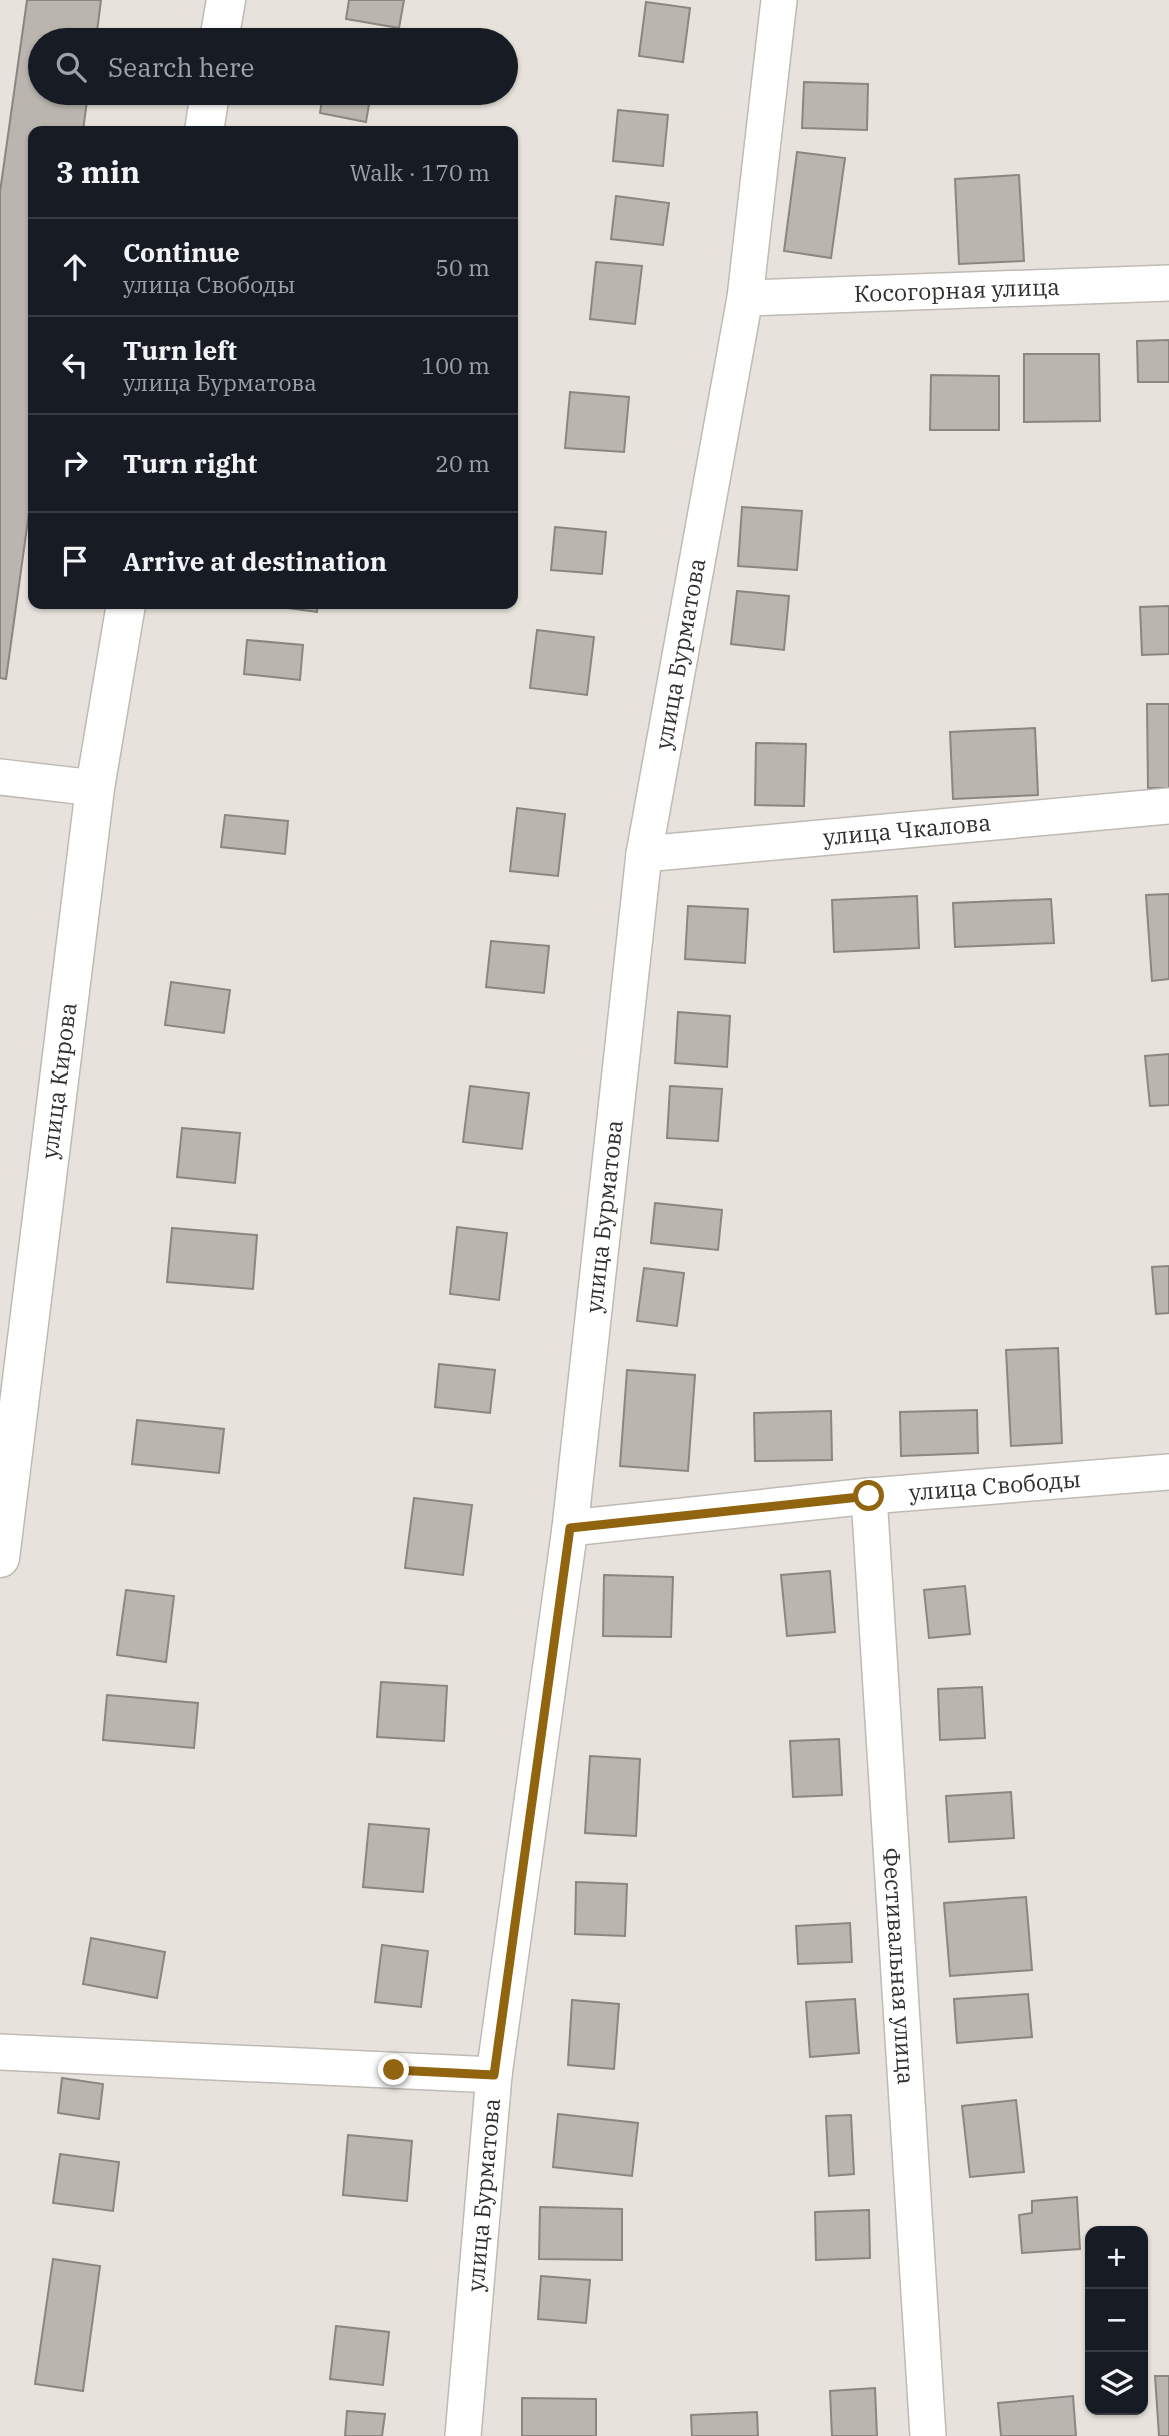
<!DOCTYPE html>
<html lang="en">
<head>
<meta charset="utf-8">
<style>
	:root { --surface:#171b24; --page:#20242c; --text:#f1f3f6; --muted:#9ea1a6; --line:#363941 }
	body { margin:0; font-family:"IBM Plex Serif",serif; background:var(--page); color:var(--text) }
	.controls { position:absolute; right:21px; bottom:21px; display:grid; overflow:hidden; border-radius:14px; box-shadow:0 2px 5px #0004 }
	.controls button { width:63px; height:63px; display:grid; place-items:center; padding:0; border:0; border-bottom:2px solid var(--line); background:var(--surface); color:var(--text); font:35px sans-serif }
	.stop { position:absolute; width:21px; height:21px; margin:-16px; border:5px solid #91650f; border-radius:50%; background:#fff }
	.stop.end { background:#91650f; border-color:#fff; box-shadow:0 2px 7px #0008 }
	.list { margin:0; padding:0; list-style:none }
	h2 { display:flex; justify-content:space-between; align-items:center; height:91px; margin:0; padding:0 28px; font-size:30px }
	h2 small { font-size:23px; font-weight:400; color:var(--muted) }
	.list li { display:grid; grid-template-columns:46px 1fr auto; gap:21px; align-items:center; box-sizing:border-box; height:98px; padding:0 28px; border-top:2px solid var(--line) }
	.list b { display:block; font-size:26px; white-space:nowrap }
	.list p { margin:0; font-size:23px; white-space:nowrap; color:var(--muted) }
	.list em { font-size:23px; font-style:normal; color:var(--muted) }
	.icon { flex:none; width:38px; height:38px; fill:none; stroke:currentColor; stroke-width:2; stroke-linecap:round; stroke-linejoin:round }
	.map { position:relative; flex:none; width:1169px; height:2436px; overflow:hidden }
	.search { position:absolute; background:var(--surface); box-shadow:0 2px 5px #0004; left:28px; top:28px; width:490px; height:77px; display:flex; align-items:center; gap:18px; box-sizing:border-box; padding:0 24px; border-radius:38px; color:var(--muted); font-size:26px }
	.panel { position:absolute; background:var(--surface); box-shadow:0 2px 5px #0004; left:28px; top:126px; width:490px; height:483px; border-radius:14px }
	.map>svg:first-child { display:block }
	.building { fill:#bab5ae; stroke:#8b8680; stroke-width:2 }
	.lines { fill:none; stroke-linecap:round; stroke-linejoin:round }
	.minor-casing { stroke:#bfbab3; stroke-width:38 }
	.secondary-casing { stroke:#bfbab3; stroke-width:41 }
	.minor { stroke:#fff; stroke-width:35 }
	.secondary { stroke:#fff; stroke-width:38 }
	.route { stroke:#91650f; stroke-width:9 }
	.labels { text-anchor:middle; stroke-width:5; stroke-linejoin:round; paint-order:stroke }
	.street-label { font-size:23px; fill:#312f2c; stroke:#f5efe8 }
</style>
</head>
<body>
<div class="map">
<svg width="1169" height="2436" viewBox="0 0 1169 2436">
	<rect width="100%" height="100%" fill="#e7e2db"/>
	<path class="building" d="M 27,0 L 101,0 L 96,40 L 40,40 L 40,93 L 88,93 L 83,131 L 33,131 L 33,484 L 6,679 L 0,678 L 0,192 Z
		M 349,0 L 404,0 L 399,28 L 346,19 Z
		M 646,2 L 690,8 L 683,62 L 639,56 Z
		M 804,82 L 868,84 L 867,130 L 802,128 Z
		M 323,93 L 371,93 L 366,122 L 320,113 Z
		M 618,110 L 668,115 L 663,166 L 613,161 Z
		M 797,152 L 845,158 L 831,258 L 784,251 Z
		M 1019,175 L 1024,261 L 959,264 L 955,179 Z
		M 616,196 L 669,203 L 663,245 L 611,239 Z
		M 596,262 L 642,266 L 635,324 L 590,319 Z
		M 1169,340 L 1169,382 L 1138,382 L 1137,341 Z
		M 1024,354 L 1099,354 L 1100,421 L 1024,422 Z
		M 931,375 L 999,376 L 999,430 L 930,430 Z
		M 570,392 L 629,397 L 624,452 L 565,448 Z
		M 742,507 L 802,511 L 797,570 L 738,566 Z
		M 555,527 L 606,532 L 602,574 L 551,570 Z
		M 737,591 L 789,596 L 784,650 L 731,644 Z
		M 257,604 L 318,604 L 317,612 Z
		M 1169,606 L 1169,654 L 1142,655 L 1140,607 Z
		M 537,630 L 594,637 L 587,695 L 530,688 Z
		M 247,640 L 303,645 L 300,680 L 244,674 Z
		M 1147,704 L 1169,704 L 1169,788 L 1148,788 Z
		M 1035,728 L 1038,795 L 953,799 L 950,732 Z
		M 756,743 L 806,744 L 804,806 L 755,805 Z
		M 517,808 L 565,814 L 558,876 L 510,871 Z
		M 225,815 L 288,821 L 285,854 L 221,847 Z
		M 1169,894 L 1169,979 L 1152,981 L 1146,895 Z
		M 917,896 L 919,948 L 834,952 L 832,900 Z
		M 1051,899 L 1054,943 L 955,947 L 953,903 Z
		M 688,906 L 748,909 L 745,963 L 685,959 Z
		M 491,941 L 549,946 L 544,993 L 486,987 Z
		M 171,982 L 230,990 L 224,1033 L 165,1025 Z
		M 678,1012 L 730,1016 L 727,1067 L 675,1063 Z
		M 1169,1054 L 1169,1105 L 1150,1106 L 1145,1056 Z
		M 470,1086 L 529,1093 L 522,1149 L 463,1142 Z
		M 670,1086 L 722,1089 L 718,1141 L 667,1138 Z
		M 182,1128 L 240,1133 L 235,1183 L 177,1177 Z
		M 655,1203 L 722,1210 L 718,1250 L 651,1243 Z
		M 457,1227 L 507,1233 L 499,1300 L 450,1294 Z
		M 172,1228 L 257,1235 L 253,1289 L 167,1282 Z
		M 1169,1266 L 1169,1313 L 1156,1314 L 1152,1267 Z
		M 644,1268 L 684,1273 L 677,1326 L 637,1321 Z
		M 1058,1348 L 1062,1443 L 1011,1446 L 1006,1350 Z
		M 439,1364 L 495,1370 L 490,1413 L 435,1407 Z
		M 627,1370 L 695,1375 L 688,1471 L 620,1466 Z
		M 977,1410 L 978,1453 L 901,1456 L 900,1412 Z
		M 831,1411 L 832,1460 L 755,1461 L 754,1413 Z
		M 137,1420 L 224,1429 L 219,1473 L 132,1464 Z
		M 414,1498 L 472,1505 L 463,1575 L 405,1568 Z
		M 830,1571 L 835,1632 L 787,1636 L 781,1575 Z
		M 604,1575 L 673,1577 L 671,1637 L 603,1636 Z
		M 965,1586 L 970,1634 L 929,1638 L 924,1590 Z
		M 126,1590 L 174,1596 L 166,1662 L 117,1655 Z
		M 381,1682 L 447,1686 L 444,1741 L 377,1737 Z
		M 982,1687 L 985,1738 L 940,1740 L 938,1689 Z
		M 107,1695 L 198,1703 L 194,1748 L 103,1740 Z
		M 839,1739 L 842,1795 L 793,1797 L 790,1741 Z
		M 590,1756 L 640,1759 L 636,1836 L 585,1833 Z
		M 1011,1792 L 1014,1838 L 949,1842 L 946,1796 Z
		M 369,1824 L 429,1829 L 423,1892 L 363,1887 Z
		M 576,1882 L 627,1884 L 625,1936 L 575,1934 Z
		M 1026,1897 L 1032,1970 L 950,1976 L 944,1903 Z
		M 850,1923 L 852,1962 L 798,1964 L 796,1926 Z
		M 91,1938 L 165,1952 L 157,1998 L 83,1984 Z
		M 382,1945 L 428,1951 L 421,2007 L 375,2002 Z
		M 1028,1994 L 1032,2037 L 957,2043 L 954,1999 Z
		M 855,1999 L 859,2053 L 810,2057 L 806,2002 Z
		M 572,2000 L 619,2004 L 614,2069 L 568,2065 Z
		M 62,2078 L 103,2084 L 99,2119 L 58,2113 Z
		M 1016,2100 L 1024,2172 L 970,2177 L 962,2106 Z
		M 558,2114 L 638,2123 L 632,2176 L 553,2167 Z
		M 851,2115 L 854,2174 L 829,2176 L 826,2116 Z
		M 348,2135 L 412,2141 L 407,2201 L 343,2195 Z
		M 60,2154 L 119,2162 L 113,2211 L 53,2203 Z
		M 1077,2197 L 1080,2249 L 1022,2253 L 1019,2215 L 1032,2213 L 1032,2201 Z
		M 540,2207 L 622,2209 L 622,2260 L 539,2259 Z
		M 869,2210 L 870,2258 L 816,2260 L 815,2212 Z
		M 53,2259 L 100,2266 L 83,2391 L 35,2384 Z
		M 541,2276 L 590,2280 L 586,2323 L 538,2319 Z
		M 336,2326 L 389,2332 L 383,2385 L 330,2379 Z
		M 1155,2376 L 1169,2376 L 1169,2436 L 1159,2436 Z
		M 875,2388 L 877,2436 L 832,2436 L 830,2391 Z
		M 1073,2396 L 1076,2436 L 1001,2436 L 998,2403 Z
		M 522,2398 L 596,2399 L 596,2436 L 522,2436 Z
		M 347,2411 L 385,2414 L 382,2436 L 345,2436 Z
		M 757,2412 L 758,2436 L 692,2436 L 691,2415 Z"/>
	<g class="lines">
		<g class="minor-casing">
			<g id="minor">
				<path id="s1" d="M 745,298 L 1169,283"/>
				<path d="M 0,777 L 95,788"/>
				<path id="s2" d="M 644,854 L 1169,806"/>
				<path id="s3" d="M 869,1496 L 928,2436"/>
				<path id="s4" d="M 570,1528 L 869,1496 L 1169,1472"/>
				<path d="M 0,2052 L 494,2075"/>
				<path id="s5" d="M 463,2436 L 494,2075 L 570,1528 L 644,854 L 745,298 L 779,0"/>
			</g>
		</g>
		<g class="secondary-casing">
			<g id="secondary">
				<path d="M 219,40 L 226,0"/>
				<path d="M 204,131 L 210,93"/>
				<path id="s6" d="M 0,1558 L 95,788 L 126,604"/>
			</g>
		</g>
		<use href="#minor" class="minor"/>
		<use href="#secondary" class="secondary"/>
	</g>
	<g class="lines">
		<path class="route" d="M 394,2070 L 494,2075 L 570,1528 L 869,1496"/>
	</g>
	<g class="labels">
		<g class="street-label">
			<text dy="8" stroke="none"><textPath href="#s1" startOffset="212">Косогорная улица</textPath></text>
			<text dy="8" stroke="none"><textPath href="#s5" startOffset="1796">улица Бурматова</textPath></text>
			<text dy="8" stroke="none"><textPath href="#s2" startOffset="264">улица Чкалова</textPath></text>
			<text dy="8" stroke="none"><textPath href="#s6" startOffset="481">улица Кирова</textPath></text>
			<text dy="8" stroke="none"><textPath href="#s5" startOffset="1228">улица Бурматова</textPath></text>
			<text dy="8" stroke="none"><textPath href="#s4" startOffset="427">улица Свободы</textPath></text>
			<text dy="8" stroke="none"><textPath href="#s3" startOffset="471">Фестивальная улица</textPath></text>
			<text dy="8" stroke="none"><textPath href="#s5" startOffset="242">улица Бурматова</textPath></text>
		</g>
	</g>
</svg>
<div class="controls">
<button>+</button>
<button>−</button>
<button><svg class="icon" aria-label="layers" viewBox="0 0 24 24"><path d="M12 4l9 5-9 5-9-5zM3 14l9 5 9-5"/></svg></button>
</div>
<div class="stop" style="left:869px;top:1496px"></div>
<div class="stop end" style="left:394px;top:2070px"></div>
<div class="search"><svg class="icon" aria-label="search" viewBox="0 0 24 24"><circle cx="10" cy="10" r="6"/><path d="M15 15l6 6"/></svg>Search here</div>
<section class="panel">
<h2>3 min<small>Walk · 170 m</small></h2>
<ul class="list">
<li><svg class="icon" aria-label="ahead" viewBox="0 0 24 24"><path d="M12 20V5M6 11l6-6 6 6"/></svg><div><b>Continue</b><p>улица Свободы</p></div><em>50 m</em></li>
<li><svg class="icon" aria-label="left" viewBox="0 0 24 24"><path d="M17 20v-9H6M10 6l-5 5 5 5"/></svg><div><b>Turn left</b><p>улица Бурматова</p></div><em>100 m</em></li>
<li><svg class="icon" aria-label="right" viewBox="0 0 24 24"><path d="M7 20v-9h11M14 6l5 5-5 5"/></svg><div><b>Turn right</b></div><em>20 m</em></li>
<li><svg class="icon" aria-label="arrive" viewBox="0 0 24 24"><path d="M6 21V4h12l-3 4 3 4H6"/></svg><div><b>Arrive at destination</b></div></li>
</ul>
</section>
</div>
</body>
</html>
